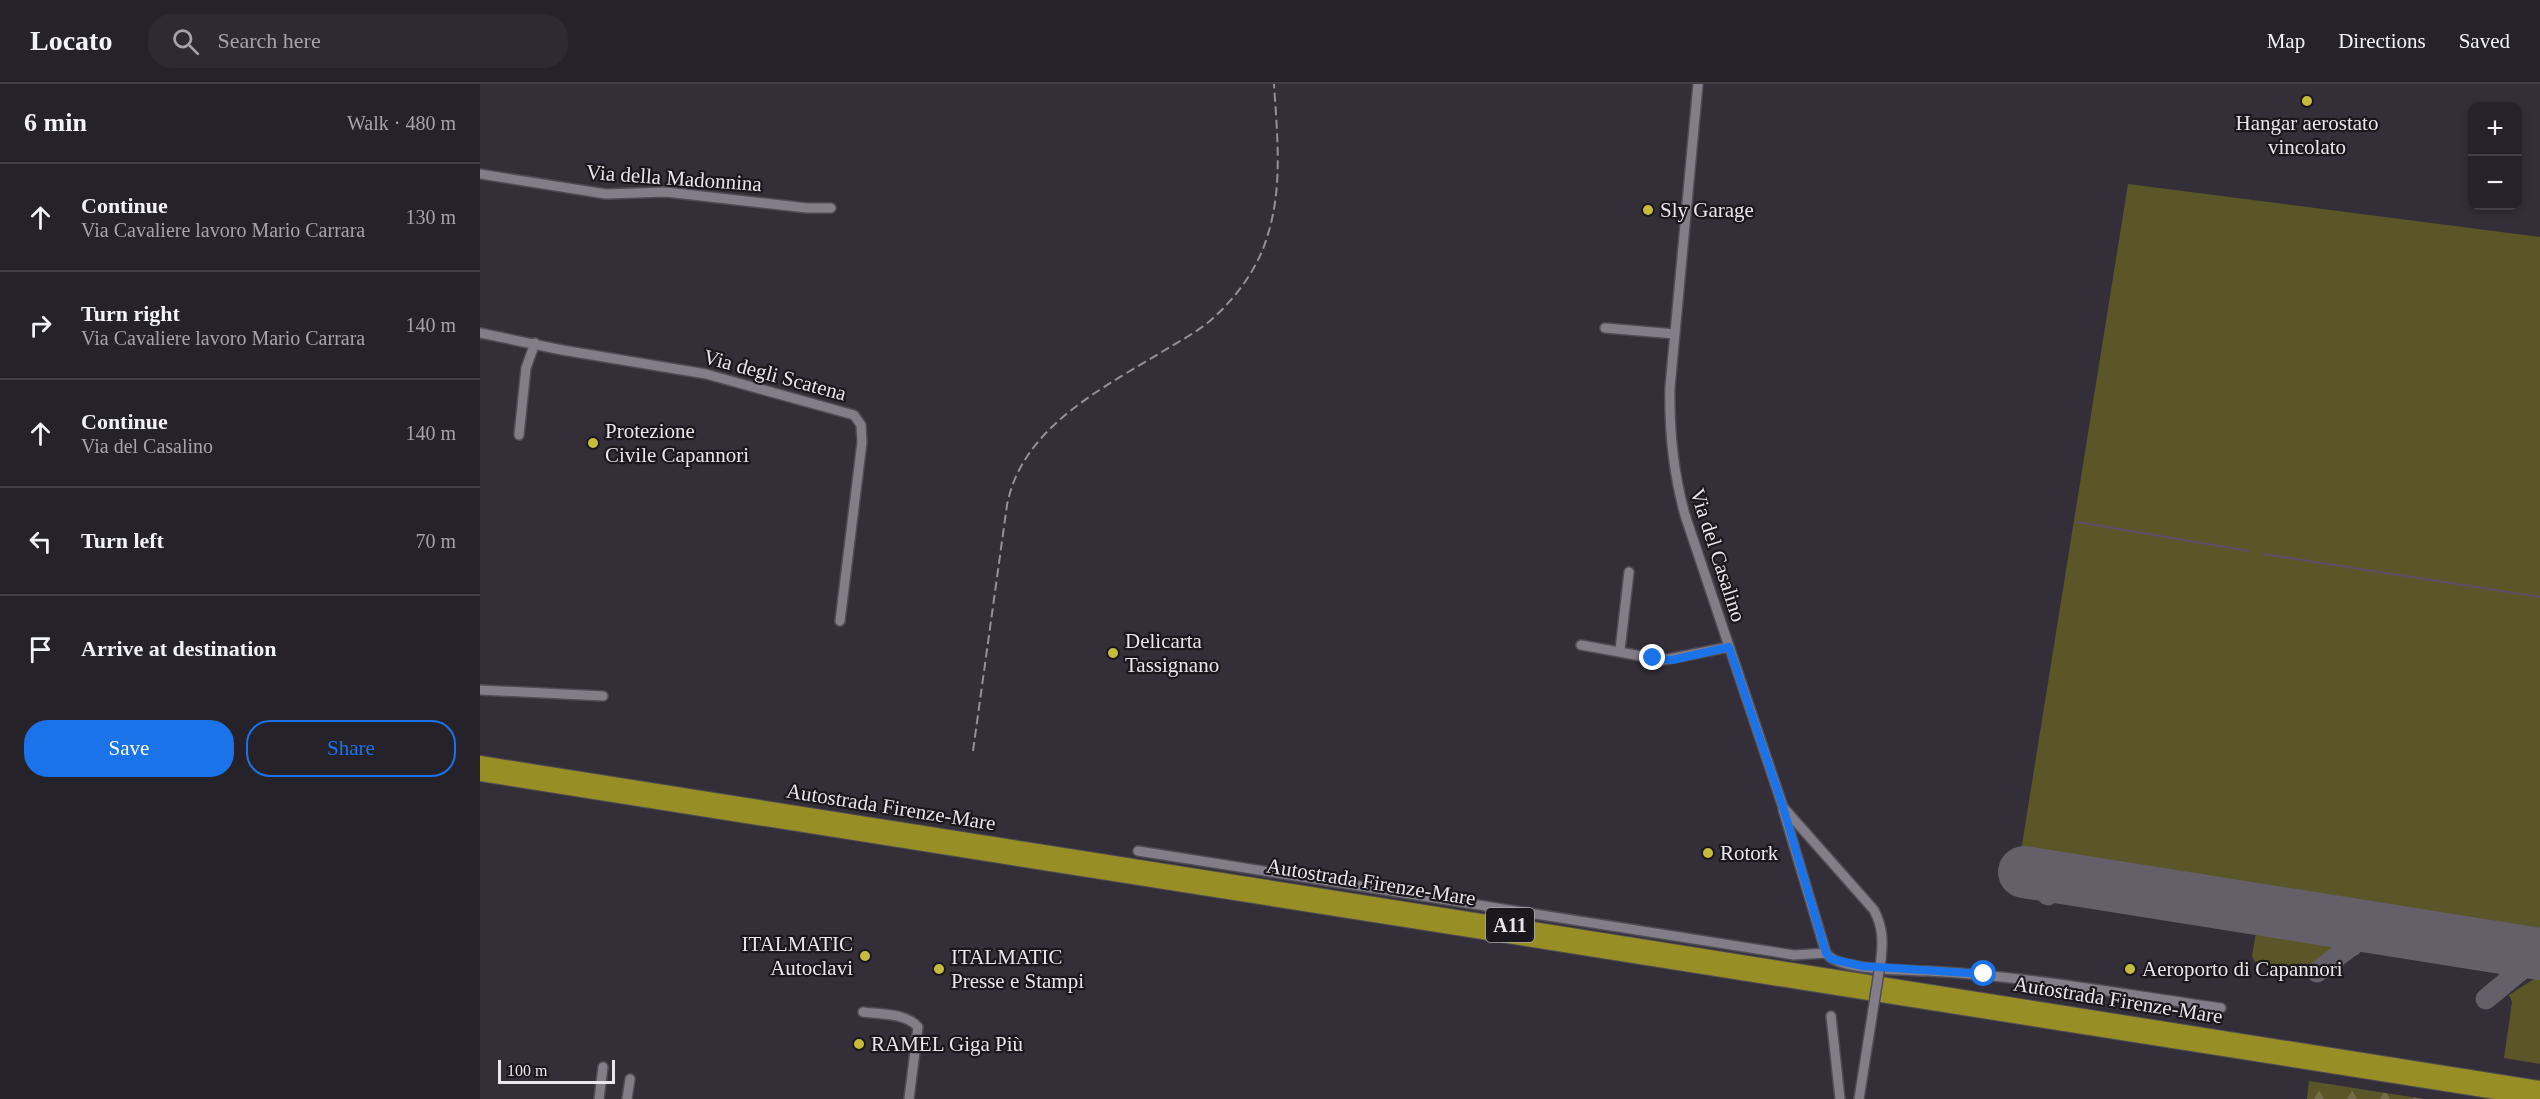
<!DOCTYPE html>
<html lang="en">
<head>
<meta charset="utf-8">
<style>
	:root { --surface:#26222a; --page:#2e2a32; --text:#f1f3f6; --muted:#a4a4a8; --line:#423f47; --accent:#1a73e8 }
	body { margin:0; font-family:"Times New Roman",serif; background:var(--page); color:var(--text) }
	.controls { position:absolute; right:18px; top:18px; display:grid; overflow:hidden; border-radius:12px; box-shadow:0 3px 9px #0003 }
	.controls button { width:54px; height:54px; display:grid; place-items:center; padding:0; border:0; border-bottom:2px solid var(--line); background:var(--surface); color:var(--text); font:30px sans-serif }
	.scale { position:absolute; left:18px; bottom:15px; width:117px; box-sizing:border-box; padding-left:6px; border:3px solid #e8e5ec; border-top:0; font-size:16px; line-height:21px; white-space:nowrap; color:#e8e5ec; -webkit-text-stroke:4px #1a181c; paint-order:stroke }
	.stop { position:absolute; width:18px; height:18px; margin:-14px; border:4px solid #1a73e8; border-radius:50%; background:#fff }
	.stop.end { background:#1a73e8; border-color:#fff; box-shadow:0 2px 6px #0008 }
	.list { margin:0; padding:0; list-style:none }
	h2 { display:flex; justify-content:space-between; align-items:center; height:78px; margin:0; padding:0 24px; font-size:26px }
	h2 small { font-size:20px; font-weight:400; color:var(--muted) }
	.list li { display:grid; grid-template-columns:39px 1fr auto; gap:18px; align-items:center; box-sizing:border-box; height:108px; padding:0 24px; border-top:2px solid var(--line) }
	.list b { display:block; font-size:22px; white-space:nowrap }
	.list p { margin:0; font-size:20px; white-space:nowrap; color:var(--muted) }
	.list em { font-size:20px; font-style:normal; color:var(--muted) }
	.actions { display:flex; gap:12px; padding:18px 24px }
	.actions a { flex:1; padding:14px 0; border:2px solid var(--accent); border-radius:24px; text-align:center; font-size:21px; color:var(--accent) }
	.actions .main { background:var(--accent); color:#fff }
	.icon { flex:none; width:33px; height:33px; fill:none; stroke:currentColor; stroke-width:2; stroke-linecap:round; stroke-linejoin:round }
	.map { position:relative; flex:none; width:2060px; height:1015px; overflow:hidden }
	header { display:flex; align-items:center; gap:36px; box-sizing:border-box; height:84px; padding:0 30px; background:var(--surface); border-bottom:2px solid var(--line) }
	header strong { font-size:28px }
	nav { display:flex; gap:33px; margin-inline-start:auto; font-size:21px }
	.search { width:420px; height:54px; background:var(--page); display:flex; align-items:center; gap:15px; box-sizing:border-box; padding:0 21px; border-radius:24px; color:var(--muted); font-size:22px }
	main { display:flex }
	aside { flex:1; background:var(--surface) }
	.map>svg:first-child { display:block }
	.green { fill:#5a5628 }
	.forest { fill:url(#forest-firs) }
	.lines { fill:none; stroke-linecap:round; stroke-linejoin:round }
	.stream { stroke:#5d4e68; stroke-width:2 }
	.taxiway { stroke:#645f68; stroke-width:21 }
	.runway { stroke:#645f68; stroke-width:52 }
	.minor-casing { stroke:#504c54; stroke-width:12 }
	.highway-casing { stroke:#504c54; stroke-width:16 }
	.minor { stroke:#837d89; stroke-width:9 }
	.highway { stroke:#978e25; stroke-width:14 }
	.rail { stroke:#949098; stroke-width:2; stroke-dasharray:9 4.5; stroke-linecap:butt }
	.minor-bridge-casing { stroke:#504c54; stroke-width:12; stroke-linecap:butt }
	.minor-bridge { stroke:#837d89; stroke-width:9 }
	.route { stroke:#1a73e8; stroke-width:8 }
	.poi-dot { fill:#c6bc3c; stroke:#1a181c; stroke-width:2 }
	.labels { text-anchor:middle; stroke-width:4.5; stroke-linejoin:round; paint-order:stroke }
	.shield { fill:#1a181c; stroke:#aaa8ae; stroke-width:1.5 }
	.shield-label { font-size:20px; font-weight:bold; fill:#e8e5ec }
	.poi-label { font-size:21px; fill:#e8e5ec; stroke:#1a181c; text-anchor:start }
	.street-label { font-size:21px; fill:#e8e5ec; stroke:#1a181c }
</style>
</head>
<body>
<header>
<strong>Locato</strong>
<div class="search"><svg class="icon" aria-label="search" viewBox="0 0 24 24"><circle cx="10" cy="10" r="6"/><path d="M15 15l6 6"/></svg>Search here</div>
<nav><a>Map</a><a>Directions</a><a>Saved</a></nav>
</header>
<main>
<aside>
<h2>6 min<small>Walk · 480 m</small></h2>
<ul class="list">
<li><svg class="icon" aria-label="ahead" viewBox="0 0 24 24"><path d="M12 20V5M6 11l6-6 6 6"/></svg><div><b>Continue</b><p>Via Cavaliere lavoro Mario Carrara</p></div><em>130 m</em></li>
<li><svg class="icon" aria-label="right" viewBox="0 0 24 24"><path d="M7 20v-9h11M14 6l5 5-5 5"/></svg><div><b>Turn right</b><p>Via Cavaliere lavoro Mario Carrara</p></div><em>140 m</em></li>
<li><svg class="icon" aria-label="ahead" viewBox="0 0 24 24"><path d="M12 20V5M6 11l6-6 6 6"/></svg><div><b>Continue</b><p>Via del Casalino</p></div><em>140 m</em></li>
<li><svg class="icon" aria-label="left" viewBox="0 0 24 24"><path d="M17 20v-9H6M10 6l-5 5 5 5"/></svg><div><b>Turn left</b></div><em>70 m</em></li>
<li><svg class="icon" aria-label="arrive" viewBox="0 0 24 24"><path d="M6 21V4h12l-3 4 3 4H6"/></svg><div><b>Arrive at destination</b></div></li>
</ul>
<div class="actions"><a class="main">Save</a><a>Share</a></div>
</aside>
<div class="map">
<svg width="2060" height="1015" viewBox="0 0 2060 1015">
	<defs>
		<pattern id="forest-firs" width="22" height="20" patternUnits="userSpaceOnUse" patternTransform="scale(1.5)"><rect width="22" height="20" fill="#5a5628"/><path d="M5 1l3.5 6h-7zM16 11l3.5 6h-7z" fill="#726e47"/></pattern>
	</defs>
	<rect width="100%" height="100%" fill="#332e38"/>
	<path class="green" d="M 1648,100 L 2060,153 L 2060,855 L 1540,773 Z
		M 1778,837 L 1864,850 L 1869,855 L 1827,885 L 1775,878 L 1772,872 Z
		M 2060,891 L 2060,980 L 2024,974 L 2032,918 L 2029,911 Z"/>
	<path class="forest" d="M 1829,997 L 1944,1015 L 1827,1015 Z"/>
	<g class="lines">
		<path class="stream" d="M 1597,438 L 1769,467
			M 1783,470 L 2060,513"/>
		<path class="taxiway" d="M 1568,811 L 1571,792
			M 1863,839 L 1873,848 L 1872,862
			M 2034,866 C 2043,873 2043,877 2039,888
			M 1837,888 L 1888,849 L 1904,845
			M 2006,915 L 2047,881 L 2060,874"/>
		<path class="runway" d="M 1544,788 L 2060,870"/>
		<g class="minor-casing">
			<path id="minor" d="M 1218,0 L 1190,303 C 1189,348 1193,388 1205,431 L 1303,723 L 1394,826 C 1403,844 1403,856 1401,875
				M 0,90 L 126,110 L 186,108 L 327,124 L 351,124
				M 1125,244 L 1195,250
				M 0,249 L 82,266 L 226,290 L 374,331 L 381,341 L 382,358 L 360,537
				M 39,351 L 46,284 L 55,259
				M 1101,561 L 1183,576 L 1249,563
				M 1140,566 L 1149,488
				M 0,606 L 123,612
				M 1303,725 L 1346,869 C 1357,887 1426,886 1447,887 C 1546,892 1643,910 1741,924
				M 658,767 L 1314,871 L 1346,869
				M 383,928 C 400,930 426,929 438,943 L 429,1015
				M 1351,932 L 1360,1015
				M 119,1015 L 123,983
				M 147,1015 L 150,995
				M 1379,1015 L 1393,926"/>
		</g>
		<g class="highway-casing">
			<path id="highway" d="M 0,679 L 2060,1004
				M 0,690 L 2060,1015"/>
		</g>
		<use href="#minor" class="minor"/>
		<use href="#highway" class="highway"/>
		<path class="rail" d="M 493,667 L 527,421 C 542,343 623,304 685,266 C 700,257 717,248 731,236 C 756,214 779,183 788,150 C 803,102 797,49 794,0"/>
		<g class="minor-bridge-casing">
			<path id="minor-bridge" d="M 1393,926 L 1401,875"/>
		</g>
		<use href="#minor-bridge" class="minor-bridge"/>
	</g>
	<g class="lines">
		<path class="route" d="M 1173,574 L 1192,576 L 1249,563 L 1303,723 L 1346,869 L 1351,875 L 1382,882 L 1504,890"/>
	</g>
	<g class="poi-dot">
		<circle cx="1827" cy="17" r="6"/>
		<circle cx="1168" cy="126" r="6"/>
		<circle cx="113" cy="359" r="6"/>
		<circle cx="633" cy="569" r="6"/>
		<circle cx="1228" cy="769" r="6"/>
		<circle cx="385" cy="872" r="6"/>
		<circle cx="459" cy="885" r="6"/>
		<circle cx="1650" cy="885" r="6"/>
		<circle cx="379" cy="960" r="6"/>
	</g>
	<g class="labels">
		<rect class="shield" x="1006" y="824" width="48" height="34" rx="4.5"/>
		<g class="shield-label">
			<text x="1030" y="848">A11</text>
		</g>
		<g class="poi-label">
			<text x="1827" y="46" text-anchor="middle">Hangar aerostato<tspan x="1827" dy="24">vincolato</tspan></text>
			<text x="1180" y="133">Sly Garage</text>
			<text x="125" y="354">Protezione<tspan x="125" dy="24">Civile Capannori</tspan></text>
			<text x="645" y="564">Delicarta<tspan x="645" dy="24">Tassignano</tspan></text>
			<text x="1240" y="776">Rotork</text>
			<text x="373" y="867" text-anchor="end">ITALMATIC<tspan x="373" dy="24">Autoclavi</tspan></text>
			<text x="471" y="880">ITALMATIC<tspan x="471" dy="24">Presse e Stampi</tspan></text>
			<text x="1662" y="892">Aeroporto di Capannori</text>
			<text x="391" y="967">RAMEL Giga Più</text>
		</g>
		<g class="street-label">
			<text transform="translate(194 94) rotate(4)" y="7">Via della Madonnina</text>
			<text transform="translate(295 291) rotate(15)" y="7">Via degli Scatena</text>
			<text transform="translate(1238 471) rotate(72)" y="7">Via del Casalino</text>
			<text transform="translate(411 723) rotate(9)" y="7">Autostrada Firenze-Mare</text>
			<text transform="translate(891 798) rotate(9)" y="7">Autostrada Firenze-Mare</text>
			<text transform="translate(1638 916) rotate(9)" y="7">Autostrada Firenze-Mare</text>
		</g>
	</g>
</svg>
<div class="controls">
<button>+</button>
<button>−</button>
</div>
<div class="scale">100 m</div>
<div class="stop" style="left:1504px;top:890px"></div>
<div class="stop end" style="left:1173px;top:574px"></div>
</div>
</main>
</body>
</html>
